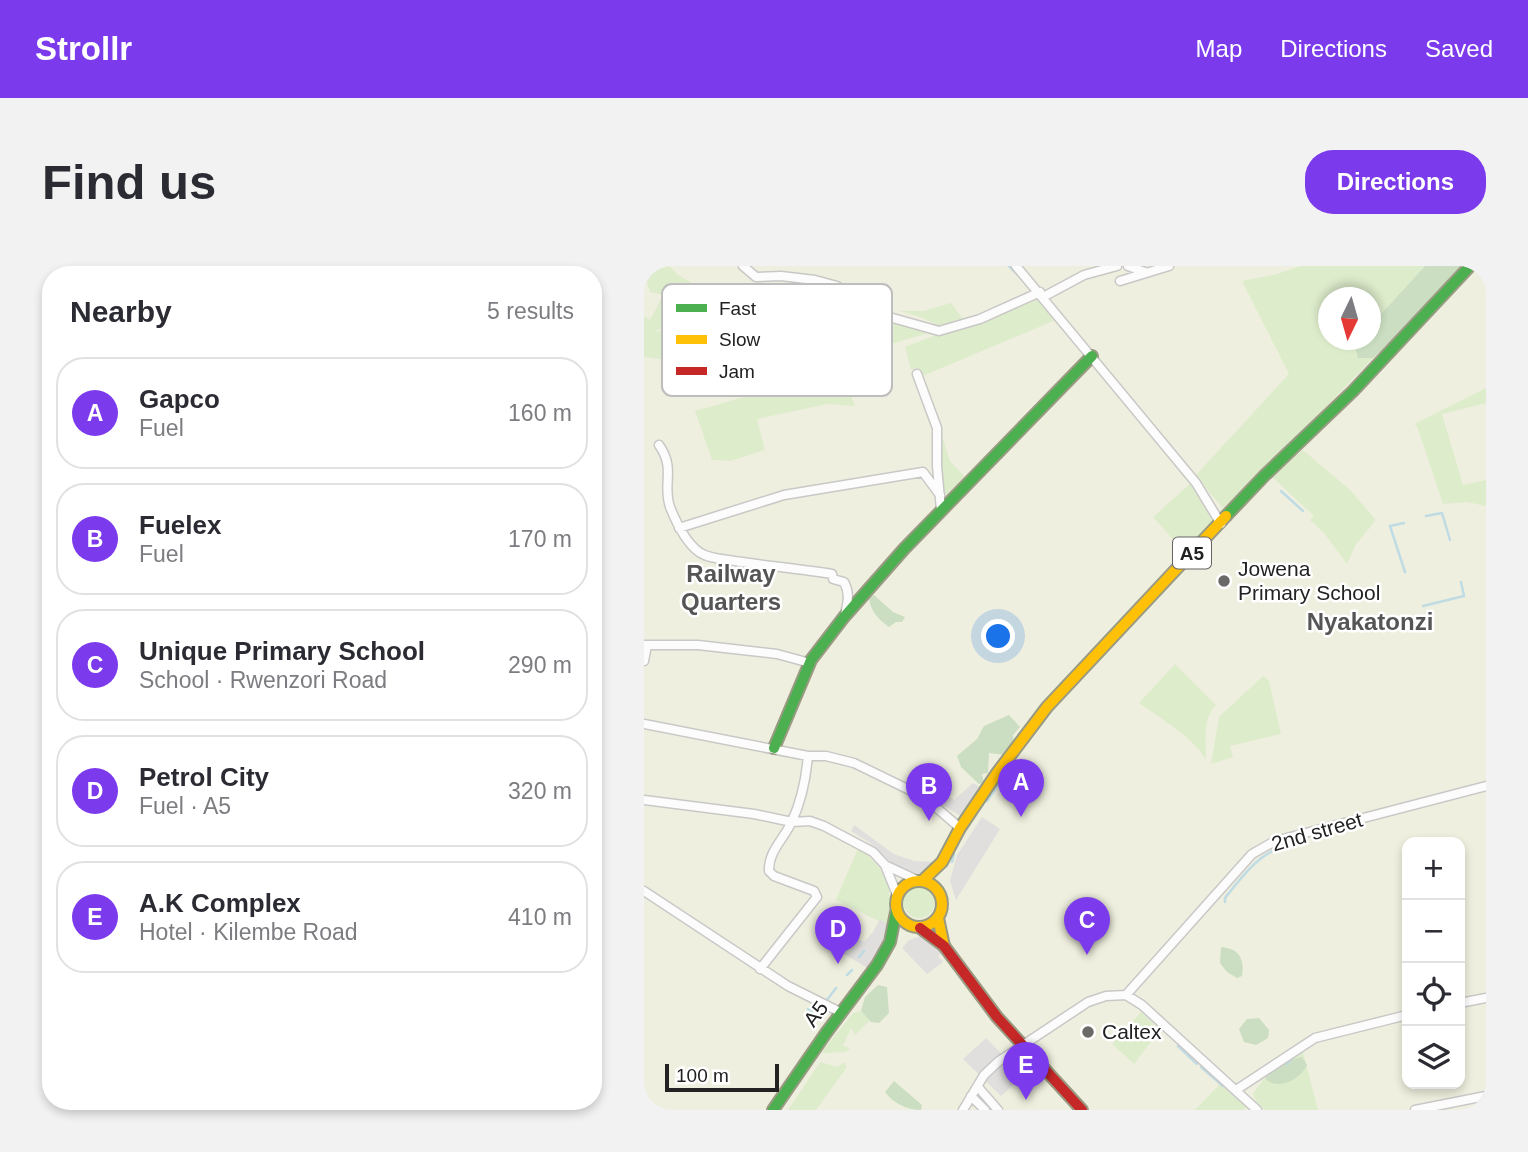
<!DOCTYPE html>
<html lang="en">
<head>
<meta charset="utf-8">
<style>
	:root { --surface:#fff; --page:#f2f2f3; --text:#2b2b33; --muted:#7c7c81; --line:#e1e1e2; --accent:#7c3aed }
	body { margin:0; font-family:Arial,sans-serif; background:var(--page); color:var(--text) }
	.controls { position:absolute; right:21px; bottom:21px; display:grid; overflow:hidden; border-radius:14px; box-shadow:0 4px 10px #0003 }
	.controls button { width:63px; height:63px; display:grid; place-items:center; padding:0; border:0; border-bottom:2px solid var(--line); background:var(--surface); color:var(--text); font:35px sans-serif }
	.compass { position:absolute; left:674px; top:21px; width:63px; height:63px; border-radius:50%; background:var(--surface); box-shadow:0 4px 10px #0003; rotate:185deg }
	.scale { position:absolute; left:21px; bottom:18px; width:114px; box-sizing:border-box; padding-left:7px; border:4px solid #222; border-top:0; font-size:19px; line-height:24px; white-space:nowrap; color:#222; -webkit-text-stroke:5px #fff; paint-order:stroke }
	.you { position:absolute; left:355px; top:371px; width:24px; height:24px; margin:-18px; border:5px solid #fff; border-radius:50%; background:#1a73e8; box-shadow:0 0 0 10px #1a73e833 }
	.badge { display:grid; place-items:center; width:46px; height:46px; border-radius:50%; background:var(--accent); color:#fff; font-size:23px; font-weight:700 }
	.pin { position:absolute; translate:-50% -58px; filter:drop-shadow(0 2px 4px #0008) }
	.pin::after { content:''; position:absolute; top:37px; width:24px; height:21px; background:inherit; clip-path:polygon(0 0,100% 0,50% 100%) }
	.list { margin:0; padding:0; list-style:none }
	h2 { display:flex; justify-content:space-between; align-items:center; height:91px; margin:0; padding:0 28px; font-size:30px }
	h2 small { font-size:23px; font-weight:400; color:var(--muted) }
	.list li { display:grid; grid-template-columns:46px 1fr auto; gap:21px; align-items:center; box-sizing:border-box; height:112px; margin:0 14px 14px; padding:0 14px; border:2px solid var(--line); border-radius:28px }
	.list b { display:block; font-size:26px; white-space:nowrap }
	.list p { margin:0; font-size:23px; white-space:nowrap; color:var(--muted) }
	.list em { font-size:23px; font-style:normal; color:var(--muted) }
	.icon { flex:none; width:38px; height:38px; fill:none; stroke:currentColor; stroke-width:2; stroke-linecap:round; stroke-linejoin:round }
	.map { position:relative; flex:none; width:842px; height:844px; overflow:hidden; border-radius:28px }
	header { display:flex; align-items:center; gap:42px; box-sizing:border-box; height:98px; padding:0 35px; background:var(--accent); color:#fff }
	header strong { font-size:33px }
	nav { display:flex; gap:38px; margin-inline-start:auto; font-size:24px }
	.intro { display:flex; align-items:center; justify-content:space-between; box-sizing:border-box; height:168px; padding:0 42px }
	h1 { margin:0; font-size:49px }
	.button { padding:18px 32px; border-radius:28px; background:var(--accent); color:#fff; font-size:24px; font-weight:700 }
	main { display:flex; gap:42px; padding:0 42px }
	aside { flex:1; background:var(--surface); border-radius:28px; box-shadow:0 4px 10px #0003 }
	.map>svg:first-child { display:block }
	.farmland { fill:#efefdf; fill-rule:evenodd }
	.grass { fill:#ddeccb }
	.forest { fill:#cbdec1 }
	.parking { fill:#e0dfde }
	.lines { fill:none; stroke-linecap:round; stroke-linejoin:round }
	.stream { stroke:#bfdbe3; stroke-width:2.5 }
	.street-casing { stroke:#c9c8c7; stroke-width:11 }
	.fast-casing { stroke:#999a82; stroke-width:14 }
	.slow-casing { stroke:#999a82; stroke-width:14 }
	.jam-casing { stroke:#999a82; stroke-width:14 }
	.street { stroke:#fdfcfc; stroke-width:8 }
	.fast { stroke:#4caf50; stroke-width:10 }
	.slow { stroke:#ffc107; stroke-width:10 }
	.jam { stroke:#c62828; stroke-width:10 }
	.poi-dot { fill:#6a6968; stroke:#fff; stroke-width:2.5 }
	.labels { text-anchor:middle; stroke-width:5; stroke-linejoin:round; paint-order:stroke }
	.shield { fill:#fff; stroke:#646464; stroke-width:2 }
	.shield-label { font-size:19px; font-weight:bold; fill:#222 }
	.poi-label { font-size:21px; fill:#222; stroke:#fff; text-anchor:start }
	.street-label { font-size:21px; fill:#222; stroke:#fff }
	.quarter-label { font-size:24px; font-weight:bold; fill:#555; stroke:#fff }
	.key { fill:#fff; stroke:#bdbdbd; stroke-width:2 }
	.key-label { font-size:19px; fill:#222 }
</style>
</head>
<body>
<header>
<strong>Strollr</strong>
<nav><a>Map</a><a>Directions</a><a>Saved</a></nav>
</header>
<div class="intro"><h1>Find us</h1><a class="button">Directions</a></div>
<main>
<aside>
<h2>Nearby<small>5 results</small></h2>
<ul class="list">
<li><span class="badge">A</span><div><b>Gapco</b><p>Fuel</p></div><em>160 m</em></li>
<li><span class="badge">B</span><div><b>Fuelex</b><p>Fuel</p></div><em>170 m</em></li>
<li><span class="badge">C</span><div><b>Unique Primary School</b><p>School · Rwenzori Road</p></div><em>290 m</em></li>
<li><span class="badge">D</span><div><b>Petrol City</b><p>Fuel · A5</p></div><em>320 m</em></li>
<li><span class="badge">E</span><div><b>A.K Complex</b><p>Hotel · Kilembe Road</p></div><em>410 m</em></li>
</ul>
</aside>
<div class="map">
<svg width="842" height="844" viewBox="0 0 842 844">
	<rect width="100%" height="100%" fill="#f0eeeb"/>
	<path class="farmland" d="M 0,0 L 842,0 L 842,844 L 0,844 ZM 684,32 L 726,32 L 726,74 L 684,74 ZM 763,576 L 816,576 L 816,818 L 763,818 Z"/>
	<path class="grass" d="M 0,0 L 25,0 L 34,9 L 52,19 L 39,38 L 64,58 L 47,57 L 12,64 L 11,66 C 37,59 61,61 86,51 L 99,72 L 142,60 L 147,49 L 139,35 L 145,34 L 154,46 L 163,49 L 177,24 L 173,16 L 193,23 L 215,38 L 278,55 L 295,64 L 192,94 L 182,61 C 123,78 63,102 0,91 L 0,50 L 6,54 L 19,29 L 6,26 L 3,16 L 0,22 Z
		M 656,0 L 781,0 L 727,59 L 726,32 L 684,32 L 684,74 L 714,74 L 710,78 L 714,91 L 729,92 L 646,179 L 579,242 L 551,210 L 645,108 L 598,15 L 633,8 Z
		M 392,30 L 414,53 L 276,111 L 272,102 L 267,104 L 261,81 Z
		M 307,37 L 320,54 L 297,61 L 279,52 L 256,45 L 279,45 Z
		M 196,104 L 211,140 L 183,138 L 113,153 L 121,184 L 86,195 L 68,194 L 51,145 Z
		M 842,122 L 842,137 L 798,148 L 819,219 L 842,214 L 842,240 L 823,236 L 799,238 L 773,160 L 770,158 Z
		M 297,167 L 306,195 L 322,212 L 299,237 L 295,199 Z
		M 659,184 L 706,224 L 732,254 L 712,278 L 703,298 L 680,267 L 666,254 L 670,250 L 627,210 Z
		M 547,217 L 571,249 L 570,255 L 541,287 L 509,251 Z
		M 531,398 L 572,439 C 558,452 562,476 562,494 C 551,473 515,451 495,437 Z
		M 619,410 L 625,415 L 637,468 L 586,480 L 589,491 L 567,498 L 575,451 Z
		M 215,580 L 242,609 L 245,621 L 245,660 L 192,634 Z
		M259 636a16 16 0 1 1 32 0a16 16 0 1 1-32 0Z
		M 217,745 L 226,754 L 211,769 L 207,762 L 199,780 L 206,782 L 202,786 L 177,787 L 209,747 Z
		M 497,746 L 516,764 L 490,798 L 468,778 Z
		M 658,783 L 674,844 L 621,844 L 613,837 L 609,828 L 619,814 Z
		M 176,796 L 194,801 L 200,796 L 203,801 L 172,844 L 144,844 Z
		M 577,817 L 602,841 L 600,844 L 551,844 Z"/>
	<path class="forest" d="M 781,0 L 817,0 L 757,66 L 729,92 L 714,92 L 710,77 L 714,74 L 726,74 L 727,59 Z
		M 230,329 L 249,346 L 261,351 L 258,356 L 252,356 L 245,361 C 234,353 227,346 225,332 Z
		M 365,449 L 376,461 L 369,469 L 370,475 L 361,489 L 345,487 L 344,507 L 338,508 L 340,517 L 335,518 L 317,501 L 313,490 L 333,473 L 340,460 Z
		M 577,681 C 595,682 601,693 598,710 L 593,712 L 583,706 L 576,697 Z
		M 234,719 L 243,721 L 245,747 L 235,757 L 227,756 L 217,745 L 221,731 Z
		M 615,752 L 625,764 L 624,772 L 612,779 L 600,776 L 595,763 L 603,753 Z
		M 658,791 L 663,799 C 657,813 633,826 621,812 L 632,804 L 636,797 Z
		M 250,815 L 278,839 L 277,844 C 263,844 249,837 241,826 Z"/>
	<path class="parking" d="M 329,517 L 338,522 L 320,552 L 282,529 L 287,520 L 310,534 Z
		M 338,551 L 356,563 L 312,634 L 306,615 L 313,589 Z
		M 210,559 L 250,588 L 270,595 L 294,596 L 283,605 L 274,608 L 263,607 L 252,601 L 226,577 L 207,565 Z
		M 236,653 L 245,660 L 243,669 L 225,703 L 192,683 L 203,667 L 220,676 L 229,666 Z
		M 277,670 L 299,686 L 294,690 L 299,696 L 283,708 L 258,682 L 265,674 Z
		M 342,772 L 379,810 L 357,830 L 319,793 Z"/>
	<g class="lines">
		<path class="stream" d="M 365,0 L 380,15
			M 72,90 L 131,70 L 172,65
			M 637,225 L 659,245
			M 782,250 L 798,247 L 806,274
			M 760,257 L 746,260 L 761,306
			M 779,340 L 820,330 L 817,316
			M 343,535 L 357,515
			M 308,596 L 310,588
			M 581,636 L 581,632 C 594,616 611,592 631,584
			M 215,691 L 220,685
			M 203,709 L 208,704
			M 183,734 L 192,722
			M 164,743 L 179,752
			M 534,780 L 553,798
			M 643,798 L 650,790
			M 557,801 L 579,820"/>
		<g class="street-casing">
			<path id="street" d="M 99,0 L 112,11 L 137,10 L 171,14 L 193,20 L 238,49 L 295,65 L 336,53 L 396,26
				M 372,0 L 552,217 L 577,258
				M 484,0 L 501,6
				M 476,15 L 525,0
				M 399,31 L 440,9 L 473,0
				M 273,108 L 293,162 L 293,200 L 297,244
				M 15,179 C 32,203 18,218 26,241 C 32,256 41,276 55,286 C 65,293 80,293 91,295 C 124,300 156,303 188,308 L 189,313 L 200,316 C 206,327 204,336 201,348
				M 35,262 L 140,229 L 279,206 L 296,229
				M 0,379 L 54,379 L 133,388 L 166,397
				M 0,395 L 3,379
				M 0,458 L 164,490
				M 0,534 L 110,548 L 148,556 L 166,555 L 180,560 L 229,586 L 241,599 L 253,629
				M 241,599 L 273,614
				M 0,625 L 144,720 L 198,747
				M 116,703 L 173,631 L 170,625 L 130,610 L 125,605 C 124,585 141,572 148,555 C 158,534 162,512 164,490 L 182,490 L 210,497 L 280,531 L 316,562
				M 482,729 L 608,588 L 631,575 L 842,520
				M 816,737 L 842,732
				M 334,821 L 354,844
				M 592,824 L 671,772 L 763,749
				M 327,830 L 341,844
				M 319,844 L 340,809 L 355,795 L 444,736 L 462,730 L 482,729 L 498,739 L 613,844
				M 771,844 L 842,830"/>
		</g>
		<g class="fast-casing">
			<path id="fast" d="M 582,250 L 621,209 L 709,125 L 826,0
				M 130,482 L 167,394 L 200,351 L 260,283 L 448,90
				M 129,844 L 182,767 L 233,699 L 246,676 L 252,646"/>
		</g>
		<g class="slow-casing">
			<path id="slow" d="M252 638a23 23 0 1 1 46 0a23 23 0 1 1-46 0Z
				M 278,615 L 298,596 L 316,562 L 353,507 L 403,441 L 582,250
				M 294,652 L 300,680"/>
		</g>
		<g class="jam-casing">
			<path id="jam" d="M 276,662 L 300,680 L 353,751 L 438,844"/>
		</g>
		<use href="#street" class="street"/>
		<use href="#fast" class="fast"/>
		<use href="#slow" class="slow"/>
		<use href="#jam" class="jam"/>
	</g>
	<g class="poi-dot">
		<circle cx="580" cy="315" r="7"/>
		<circle cx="444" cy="766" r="7"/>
	</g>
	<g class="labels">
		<rect class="shield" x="529" y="271.5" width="38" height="31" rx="5"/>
		<g class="shield-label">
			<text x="548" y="294">A5</text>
		</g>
		<g class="poi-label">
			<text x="594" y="310">Jowena<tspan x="594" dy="24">Primary School</tspan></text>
			<text x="458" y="773">Caltex</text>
		</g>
		<g class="street-label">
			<text transform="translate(673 566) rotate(-16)" y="7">2nd street</text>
			<text transform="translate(172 748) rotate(-53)" y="7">A5</text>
		</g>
		<g class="quarter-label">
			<text x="87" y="316">Railway<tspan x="87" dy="28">Quarters</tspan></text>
			<text x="726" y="364">Nyakatonzi</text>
		</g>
	</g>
	<rect x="18" y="18" width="230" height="112" rx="10" class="key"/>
	<rect x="32" y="38" width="31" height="8" fill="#4caf50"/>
	<rect x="32" y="69" width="31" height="9" fill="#ffc107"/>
	<rect x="32" y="101" width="31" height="8" fill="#c62828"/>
	<g class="key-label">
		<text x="75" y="49">Fast</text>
		<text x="75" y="80">Slow</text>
		<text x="75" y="112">Jam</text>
	</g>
</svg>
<div class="controls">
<button>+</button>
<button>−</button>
<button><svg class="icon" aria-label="locate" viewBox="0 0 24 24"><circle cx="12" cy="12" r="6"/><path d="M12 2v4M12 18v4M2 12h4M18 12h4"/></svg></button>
<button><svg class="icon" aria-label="layers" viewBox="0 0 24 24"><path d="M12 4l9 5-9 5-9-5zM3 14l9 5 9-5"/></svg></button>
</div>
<svg class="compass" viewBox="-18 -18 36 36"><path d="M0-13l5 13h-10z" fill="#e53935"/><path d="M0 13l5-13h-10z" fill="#7c7c81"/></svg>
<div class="scale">100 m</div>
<div class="you"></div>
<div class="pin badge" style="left:377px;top:551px">A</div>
<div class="pin badge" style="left:285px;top:555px">B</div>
<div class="pin badge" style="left:443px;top:689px">C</div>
<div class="pin badge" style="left:194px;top:698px">D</div>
<div class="pin badge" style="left:382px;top:834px">E</div>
</div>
</main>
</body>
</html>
